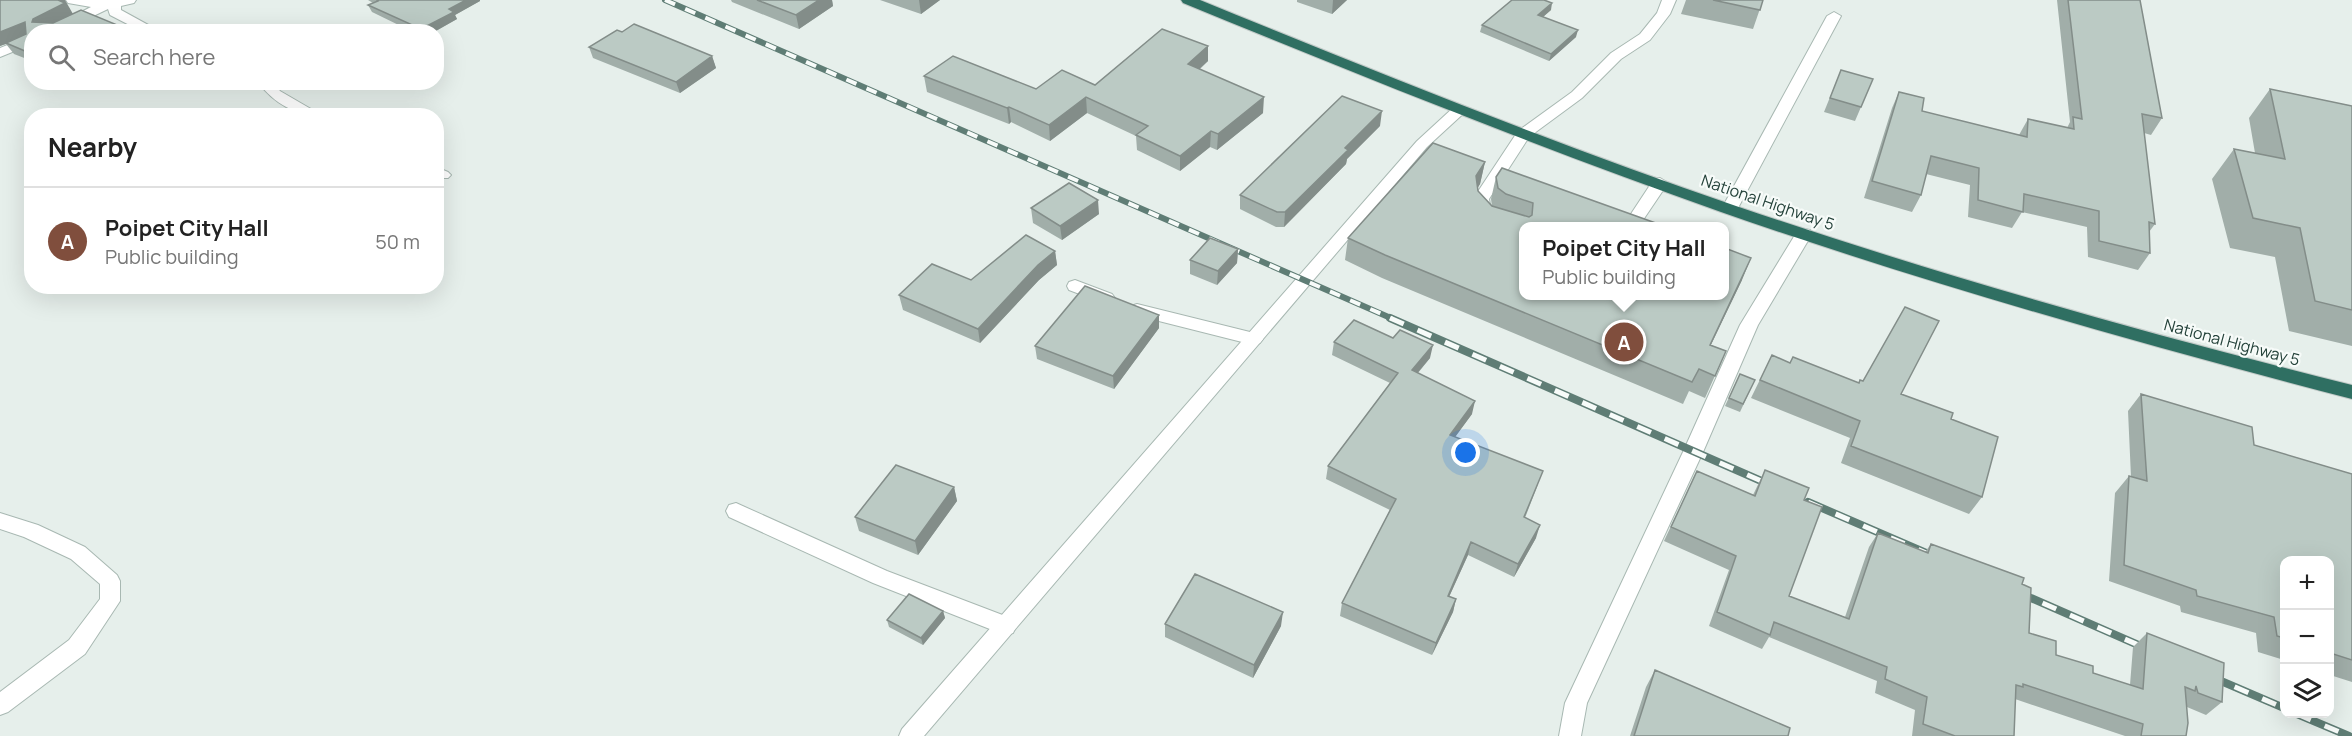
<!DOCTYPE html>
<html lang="en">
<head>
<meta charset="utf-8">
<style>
	:root { --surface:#fff; --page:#f6f6f6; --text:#222; --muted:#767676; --line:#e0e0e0; --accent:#804e3d }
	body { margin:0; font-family:Manrope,sans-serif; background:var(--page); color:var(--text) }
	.controls { position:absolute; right:18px; bottom:18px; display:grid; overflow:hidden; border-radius:12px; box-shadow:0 6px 24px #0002 }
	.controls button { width:54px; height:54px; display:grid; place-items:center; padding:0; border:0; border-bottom:2px solid var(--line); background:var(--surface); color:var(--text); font:30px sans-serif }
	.you { position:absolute; left:1466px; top:453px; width:21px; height:21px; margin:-15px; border:4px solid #fff; border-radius:50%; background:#1a73e8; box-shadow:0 0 0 9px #1a73e833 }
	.badge { display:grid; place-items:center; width:39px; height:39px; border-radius:50%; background:var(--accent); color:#fff; font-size:20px; font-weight:700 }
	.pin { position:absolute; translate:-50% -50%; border:3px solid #fff; box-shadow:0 2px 6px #0006 }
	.popup { position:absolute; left:1519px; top:222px; width:210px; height:78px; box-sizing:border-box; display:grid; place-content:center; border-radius:12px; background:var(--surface); filter:drop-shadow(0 2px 4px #0005); font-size:20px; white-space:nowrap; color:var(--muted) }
	.popup b { font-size:22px; color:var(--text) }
	.popup::after { content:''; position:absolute; left:50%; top:100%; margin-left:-12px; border:12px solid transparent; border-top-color:var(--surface) }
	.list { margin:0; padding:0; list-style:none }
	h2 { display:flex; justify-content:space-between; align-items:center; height:78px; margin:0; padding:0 24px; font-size:26px }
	h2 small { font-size:20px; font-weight:400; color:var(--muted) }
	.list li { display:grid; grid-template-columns:39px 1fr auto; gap:18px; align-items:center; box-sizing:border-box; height:108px; padding:0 24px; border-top:2px solid var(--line) }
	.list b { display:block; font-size:22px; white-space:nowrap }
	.list p { margin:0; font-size:20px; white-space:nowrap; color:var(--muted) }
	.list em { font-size:20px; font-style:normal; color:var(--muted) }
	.icon { flex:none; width:33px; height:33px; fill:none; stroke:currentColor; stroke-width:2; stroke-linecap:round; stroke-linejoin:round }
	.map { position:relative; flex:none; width:2352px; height:736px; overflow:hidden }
	.search { position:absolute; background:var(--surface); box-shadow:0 6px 24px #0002; left:24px; top:24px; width:420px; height:66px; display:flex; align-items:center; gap:15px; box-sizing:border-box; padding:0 21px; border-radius:24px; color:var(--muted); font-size:22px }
	.panel { position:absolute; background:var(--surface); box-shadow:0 6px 24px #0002; left:24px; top:108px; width:420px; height:186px; border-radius:24px }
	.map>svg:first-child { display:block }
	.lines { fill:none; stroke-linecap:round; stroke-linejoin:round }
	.lane-casing { stroke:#a8b8b2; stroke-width:2 }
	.street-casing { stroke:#a8b8b2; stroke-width:2 }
	.highway-casing { stroke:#c2cac8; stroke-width:2 }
	.lane { fill:#fff; fill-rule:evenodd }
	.street { fill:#fff; fill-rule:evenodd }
	.highway { fill:#2f6f62; fill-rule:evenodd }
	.rail-far1-casing { stroke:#5f7d75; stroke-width:6 }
	.rail-casing { stroke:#5f7d75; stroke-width:8 }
	.rail-far1 { stroke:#f7fbf9; stroke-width:4; stroke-dasharray:11; stroke-linecap:butt }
	.rail { stroke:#f7fbf9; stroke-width:5; stroke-dasharray:15; stroke-linecap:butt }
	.wall { fill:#a1aea9 }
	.shaded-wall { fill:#838d89 }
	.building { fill:#bbcac4; stroke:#838d89; stroke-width:1.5 }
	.labels { text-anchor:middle; stroke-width:4.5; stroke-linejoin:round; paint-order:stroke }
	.street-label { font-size:16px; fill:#24423a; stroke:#f7fbf9 }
</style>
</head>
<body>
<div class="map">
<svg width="2352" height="736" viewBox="0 0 2352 736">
	<rect width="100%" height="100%" fill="#e6efeb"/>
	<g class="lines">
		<g class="lane-casing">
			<path id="lane" d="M 1662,0 L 1676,0 L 1670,14 L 1650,40 L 1621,59 L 1582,98 L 1529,137 L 1489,199 L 1491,211 L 1500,218 L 1525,226 L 1524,237 L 1488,226 L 1475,213 L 1473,199 L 1518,131 L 1572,92 L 1611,53 L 1640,34 L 1657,13 Z
				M 1660,178 L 1668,183 L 1639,226 L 1623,226 L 1654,179 Z
				M 1075,280 L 1112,294 L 1115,298 L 1112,302 L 1106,304 L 1069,290 L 1067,286 L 1069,282 Z
				M 1137,304 L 1254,333 L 1260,335 L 1263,339 L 1260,343 L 1254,345 L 1131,314 L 1128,310 L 1131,306 Z
				M 736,503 L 887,571 L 1013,619 L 1016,626 L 1013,633 L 1005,635 L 873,583 L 729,517 L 726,511 L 729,505 Z"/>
		</g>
		<g class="street-casing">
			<path id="street" d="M 66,0 L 136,0 L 134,3 L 121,6 L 121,10 L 161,32 L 143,32 L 110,15 L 108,9 L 60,32 L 42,32 L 91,7 L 68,3 Z
				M 1834,12 L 1841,16 L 1738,208 L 1730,213 L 1724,212 L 1722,208 L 1827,16 Z
				M 32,35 L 32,44 L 0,57 L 0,48 Z
				M 258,82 L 273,82 L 280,91 L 323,116 C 297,116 274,104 258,82 Z
				M 1459,106 L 1466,110 L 1464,113 L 1427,147 L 924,736 L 899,736 L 902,729 L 1417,141 L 1454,107 Z
				M 436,167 L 448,172 L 451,175 L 448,178 L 436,178 Z
				M 1804,229 L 1810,230 L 1812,234 L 1758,325 L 1703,452 L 1587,703 L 1581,736 L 1559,736 L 1565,703 L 1683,452 L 1740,325 L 1798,230 Z
				M 0,513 L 38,525 L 85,547 L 117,575 L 120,581 L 120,601 L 85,654 L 8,712 L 0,715 L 0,692 L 69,640 L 100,599 L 100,584 L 71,559 L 24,537 L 0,529 Z"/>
		</g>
		<g class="highway-casing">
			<path id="highway" d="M 1181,0 L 1200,0 C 1377,72 1555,144 1736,206 C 1939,275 2144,333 2352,385 L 2352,399 C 2140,344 1928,284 1721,212 C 1540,148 1361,76 1183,3 Z"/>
		</g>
		<use href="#lane" class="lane"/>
		<use href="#street" class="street"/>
		<use href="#highway" class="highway"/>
		<g class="rail-far1-casing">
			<path id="rail-far1" d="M 665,0 L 1393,319"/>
		</g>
		<g class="rail-casing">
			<path id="rail" d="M 1390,318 L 1775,487
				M 1808,502 L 1940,559
				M 2015,591 L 2152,651
				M 2207,675 L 2284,708
				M 2297,714 L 2349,736"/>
		</g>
		<use href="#rail-far1" class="rail-far1"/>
		<use href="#rail" class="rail"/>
	</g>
	<path class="wall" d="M 0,0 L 70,8 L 32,32 L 32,61 L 14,54 L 6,44 L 0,46 Z
		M 368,0 L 480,0 L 480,1 L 455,15 L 457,19 L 434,32 L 413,32 L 372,12 L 368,5 L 373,3 Z
		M 731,0 L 832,0 L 833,6 L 799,29 L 732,2 Z
		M 880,0 L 940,0 L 921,14 Z
		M 1297,0 L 1347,0 L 1332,14 L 1297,2 Z
		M 1686,0 L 1763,0 L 1753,29 L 1681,14 Z
		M 2057,0 L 2140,0 L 2162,118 L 2151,135 L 2144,133 L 2155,224 L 2149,232 L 2150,253 L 2138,270 L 2088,257 L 2087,227 L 2022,212 L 2012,228 L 1968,217 L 1970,185 L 1926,174 L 1921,195 L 1912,212 L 1864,198 L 1892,108 L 1899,92 L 1922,111 L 2019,135 L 2028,119 L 2067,128 L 2070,122 Z
		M 1551,10 L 1543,17 L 1576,37 L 1549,61 L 1480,32 L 1482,25 Z
		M 1208,46 L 1208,61 L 1200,69 L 1263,113 L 1217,150 L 1210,147 L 1180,171 L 1137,150 L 1136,136 L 1087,113 L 1050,141 L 1011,122 L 1009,124 L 927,92 L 924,76 L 1036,89 L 1095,85 Z
		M 589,47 L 712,56 L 716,68 L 680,93 L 593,58 Z
		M 1841,70 L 1861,107 L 1855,121 L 1824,112 Z
		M 2270,89 L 2352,106 L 2352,346 L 2289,331 L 2275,257 L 2230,248 L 2212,179 L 2234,149 L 2255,153 L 2249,118 Z
		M 1380,126 L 1347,159 L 1346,164 L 1284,227 L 1276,227 L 1240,209 L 1240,195 Z
		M 1485,162 L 1480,184 L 1477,189 L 1478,191 L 1492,206 L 1491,199 L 1496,177 L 1742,280 L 1711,345 L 1726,351 L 1705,398 L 1689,391 L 1683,404 L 1382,278 L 1345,260 L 1348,238 Z
		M 1031,208 L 1099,214 L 1062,240 L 1033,223 Z
		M 1238,249 L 1237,263 L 1217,285 L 1190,274 L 1190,260 Z
		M 1055,251 L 1057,265 L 1039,280 L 980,343 L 903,310 L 899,295 L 971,280 Z
		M 1159,315 L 1159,328 L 1114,389 L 1037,359 L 1035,346 Z
		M 1334,342 L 1430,358 L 1418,373 L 1472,414 L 1455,437 L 1538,484 L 1525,518 L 1536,538 L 1514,577 L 1468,555 L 1449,597 L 1456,599 L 1453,612 L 1432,655 L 1340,616 L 1342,603 L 1390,510 L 1326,479 L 1328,466 L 1390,383 L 1332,355 Z
		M 1772,355 L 1790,363 L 1858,383 L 1901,394 L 1951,419 L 1982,497 L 1969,514 L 1841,463 L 1850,438 L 1751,398 Z
		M 1740,374 L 1755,380 L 1740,412 L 1725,406 Z
		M 2141,394 L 2254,445 L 2352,474 L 2352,682 L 2330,675 L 2330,561 L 2284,561 L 2284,660 L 2258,652 L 2256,633 L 2181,612 L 2180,606 L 2109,581 L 2115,493 L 2129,476 L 2131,477 L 2128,411 Z
		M 1765,470 L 1804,500 L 1789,596 L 1845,617 L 1869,547 L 1878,533 L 1925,552 L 1931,544 L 2022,584 L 2029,633 L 2056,655 L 2093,673 L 2130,685 L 2133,647 L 2147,633 L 2222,702 L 2206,715 L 2187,707 L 2186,736 L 2125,736 L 2015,699 L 2014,736 L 1912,736 L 1915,710 L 1875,693 L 1877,681 L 1769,637 L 1762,649 L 1709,626 L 1729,570 L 1664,541 L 1697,471 L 1753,495 Z
		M 954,487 L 957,501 L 918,555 L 859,531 L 855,517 Z
		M 943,611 L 945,618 L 923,645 L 889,627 L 887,620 Z
		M 1165,624 L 1281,626 L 1253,678 L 1165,637 Z
		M 1655,670 L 1788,736 L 1630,736 L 1646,687 Z"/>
	<path class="shaded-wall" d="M 58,0 L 65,0 L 73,14 L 41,32 L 32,22 L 33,19 Z
		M 466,0 L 480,0 L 480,1 L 455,15 L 457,19 L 434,32 L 422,32 L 421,29 L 449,9 Z
		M 819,0 L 832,0 L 833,6 L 799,29 L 796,15 Z
		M 919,0 L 940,0 L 921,14 Z
		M 1333,0 L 1347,0 L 1332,14 Z
		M 1552,3 L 1551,10 L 1537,22 L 1538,15 Z
		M 25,22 L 32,34 L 0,46 L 0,32 Z
		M 1578,30 L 1576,37 L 1549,61 L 1551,54 Z
		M 1208,46 L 1208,61 L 1188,79 L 1188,64 Z
		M 712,56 L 716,68 L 680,93 L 676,82 Z
		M 1086,97 L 1087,113 L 1050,141 L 1049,125 Z
		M 1264,97 L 1263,113 L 1217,150 L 1218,134 Z
		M 1009,107 L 1011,122 L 1009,124 L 1007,108 Z
		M 1382,111 L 1380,126 L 1347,159 L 1346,164 L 1284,227 L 1285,212 L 1345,148 Z
		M 1211,131 L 1210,147 L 1180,171 L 1180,156 Z
		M 1485,162 L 1480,184 L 1471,198 L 1476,176 Z
		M 1098,200 L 1099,214 L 1062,240 L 1060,226 Z
		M 1238,249 L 1237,263 L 1217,285 L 1218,271 Z
		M 1055,251 L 1057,265 L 1039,280 L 980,343 L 978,329 L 1038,265 Z
		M 1751,258 L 1742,280 L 1700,367 L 1710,345 Z
		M 1159,315 L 1159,328 L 1114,389 L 1113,376 Z
		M 1433,345 L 1430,358 L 1409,383 L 1412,370 Z
		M 1475,401 L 1472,414 L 1447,448 L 1450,435 Z
		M 954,487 L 957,501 L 918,555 L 915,541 Z
		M 1540,525 L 1536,538 L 1514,577 L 1518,564 Z
		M 1471,542 L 1468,555 L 1444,608 L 1448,596 Z
		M 1456,599 L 1453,612 L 1432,655 L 1436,643 Z
		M 943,611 L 945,618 L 923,645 L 921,638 Z
		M 1283,612 L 1281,626 L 1253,678 L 1254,665 Z"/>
	<path class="building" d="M 0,0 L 58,0 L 65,3 L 33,19 L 32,22 L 53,23 L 81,10 L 127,29 L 122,32 L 32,32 L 32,54 L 6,43 L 26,34 L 25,22 L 0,32 Z
		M 377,0 L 466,0 L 449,9 L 454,12 L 421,29 L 368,5 L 378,1 Z
		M 757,0 L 819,0 L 796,15 Z
		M 1512,0 L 1544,0 L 1552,3 L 1538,15 L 1578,30 L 1551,54 L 1482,25 Z
		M 1713,0 L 1763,0 L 1760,10 Z
		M 2068,0 L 2140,0 L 2162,118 L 2142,114 L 2155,224 L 2149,222 L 2150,253 L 2099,241 L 2099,211 L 2024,194 L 2023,212 L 1978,200 L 1979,168 L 1931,156 L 1921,195 L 1872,181 L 1899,92 L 1924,98 L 1922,111 L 2027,137 L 2028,119 L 2074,129 L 2073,117 L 2082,119 Z
		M 634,24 L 712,56 L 676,82 L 589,47 L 617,30 L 622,32 Z
		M 1162,29 L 1208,46 L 1188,64 L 1264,97 L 1218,134 L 1211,131 L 1180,156 L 1136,135 L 1148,126 L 1086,97 L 1049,125 L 1009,107 L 1007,108 L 924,76 L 953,56 L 1036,89 L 1062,70 L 1095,85 Z
		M 1841,70 L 1873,79 L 1861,107 L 1830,98 Z
		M 2270,89 L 2352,106 L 2352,310 L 2315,301 L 2300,228 L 2253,218 L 2234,149 L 2285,159 Z
		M 1342,96 L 1382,111 L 1345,148 L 1348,150 L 1285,212 L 1277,212 L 1240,195 Z
		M 1433,143 L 1485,162 L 1476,176 L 1478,191 L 1492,206 L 1529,217 L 1532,215 L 1533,203 L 1506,194 L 1498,188 L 1496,177 L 1502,168 L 1664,226 L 1524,226 L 1524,296 L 1725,296 L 1725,248 L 1751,258 L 1710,345 L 1726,351 L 1715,376 L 1699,369 L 1692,382 L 1385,255 L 1348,238 Z
		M 1069,183 L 1098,200 L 1060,226 L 1031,208 Z
		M 1026,235 L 1055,251 L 1038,265 L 978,329 L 899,295 L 932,264 L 971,280 Z
		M 1210,238 L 1238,249 L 1218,271 L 1190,260 Z
		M 1085,286 L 1159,315 L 1113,376 L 1035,346 Z
		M 1905,307 L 1939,321 L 1901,394 L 1953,413 L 1951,419 L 1998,437 L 1982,497 L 1851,446 L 1860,421 L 1760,380 L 1772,355 L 1790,363 L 1793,357 L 1859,383 L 1860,380 L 1863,381 Z
		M 1354,320 L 1393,338 L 1400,330 L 1433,345 L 1412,370 L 1475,401 L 1450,435 L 1543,471 L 1524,517 L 1540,525 L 1518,564 L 1471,542 L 1448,596 L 1456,599 L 1436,643 L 1342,603 L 1396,499 L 1328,466 L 1398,373 L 1334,342 Z
		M 1740,374 L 1755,380 L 1743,404 L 1729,398 Z
		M 2141,394 L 2252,427 L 2254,445 L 2352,474 L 2352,660 L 2330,653 L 2330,561 L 2284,561 L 2284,638 L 2277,636 L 2274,617 L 2197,596 L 2196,590 L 2124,565 L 2129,476 L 2147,481 Z
		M 896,465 L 954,487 L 915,541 L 855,517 Z
		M 1765,470 L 1809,488 L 1804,500 L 1822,507 L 1789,596 L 1849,619 L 1878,533 L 1928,553 L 1931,544 L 2024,578 L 2022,584 L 2031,588 L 2029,633 L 2056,641 L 2056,655 L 2093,666 L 2093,673 L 2143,689 L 2147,633 L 2224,663 L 2222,702 L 2198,693 L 2196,686 L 2195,691 L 2185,687 L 2188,723 L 2186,736 L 2141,736 L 2143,724 L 2023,684 L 2023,687 L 2016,685 L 2014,736 L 1955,736 L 1923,724 L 1927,697 L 1885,679 L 1887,667 L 1774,622 L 1770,635 L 1717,612 L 1736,556 L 1671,527 L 1697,471 L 1755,496 Z
		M 1195,574 L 1283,612 L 1254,665 L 1165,624 Z
		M 909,594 L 943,611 L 921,638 L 887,620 Z
		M 1655,670 L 1790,728 L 1788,736 L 1634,736 Z"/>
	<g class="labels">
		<g class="street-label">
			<text transform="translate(1768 202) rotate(19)" y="6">National Highway 5</text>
			<text transform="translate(2232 342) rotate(15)" y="6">National Highway 5</text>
		</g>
	</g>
</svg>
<div class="controls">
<button>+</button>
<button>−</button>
<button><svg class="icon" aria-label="layers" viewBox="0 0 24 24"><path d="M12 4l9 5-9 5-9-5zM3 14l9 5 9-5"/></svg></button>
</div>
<div class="you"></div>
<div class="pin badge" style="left:1624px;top:342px">A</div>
<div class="popup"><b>Poipet City Hall</b>Public building</div>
<div class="search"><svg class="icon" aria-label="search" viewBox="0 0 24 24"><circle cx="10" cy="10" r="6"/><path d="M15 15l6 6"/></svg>Search here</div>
<section class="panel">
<h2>Nearby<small></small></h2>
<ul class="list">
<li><span class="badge">A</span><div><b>Poipet City Hall</b><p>Public building</p></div><em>50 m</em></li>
</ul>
</section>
</div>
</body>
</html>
